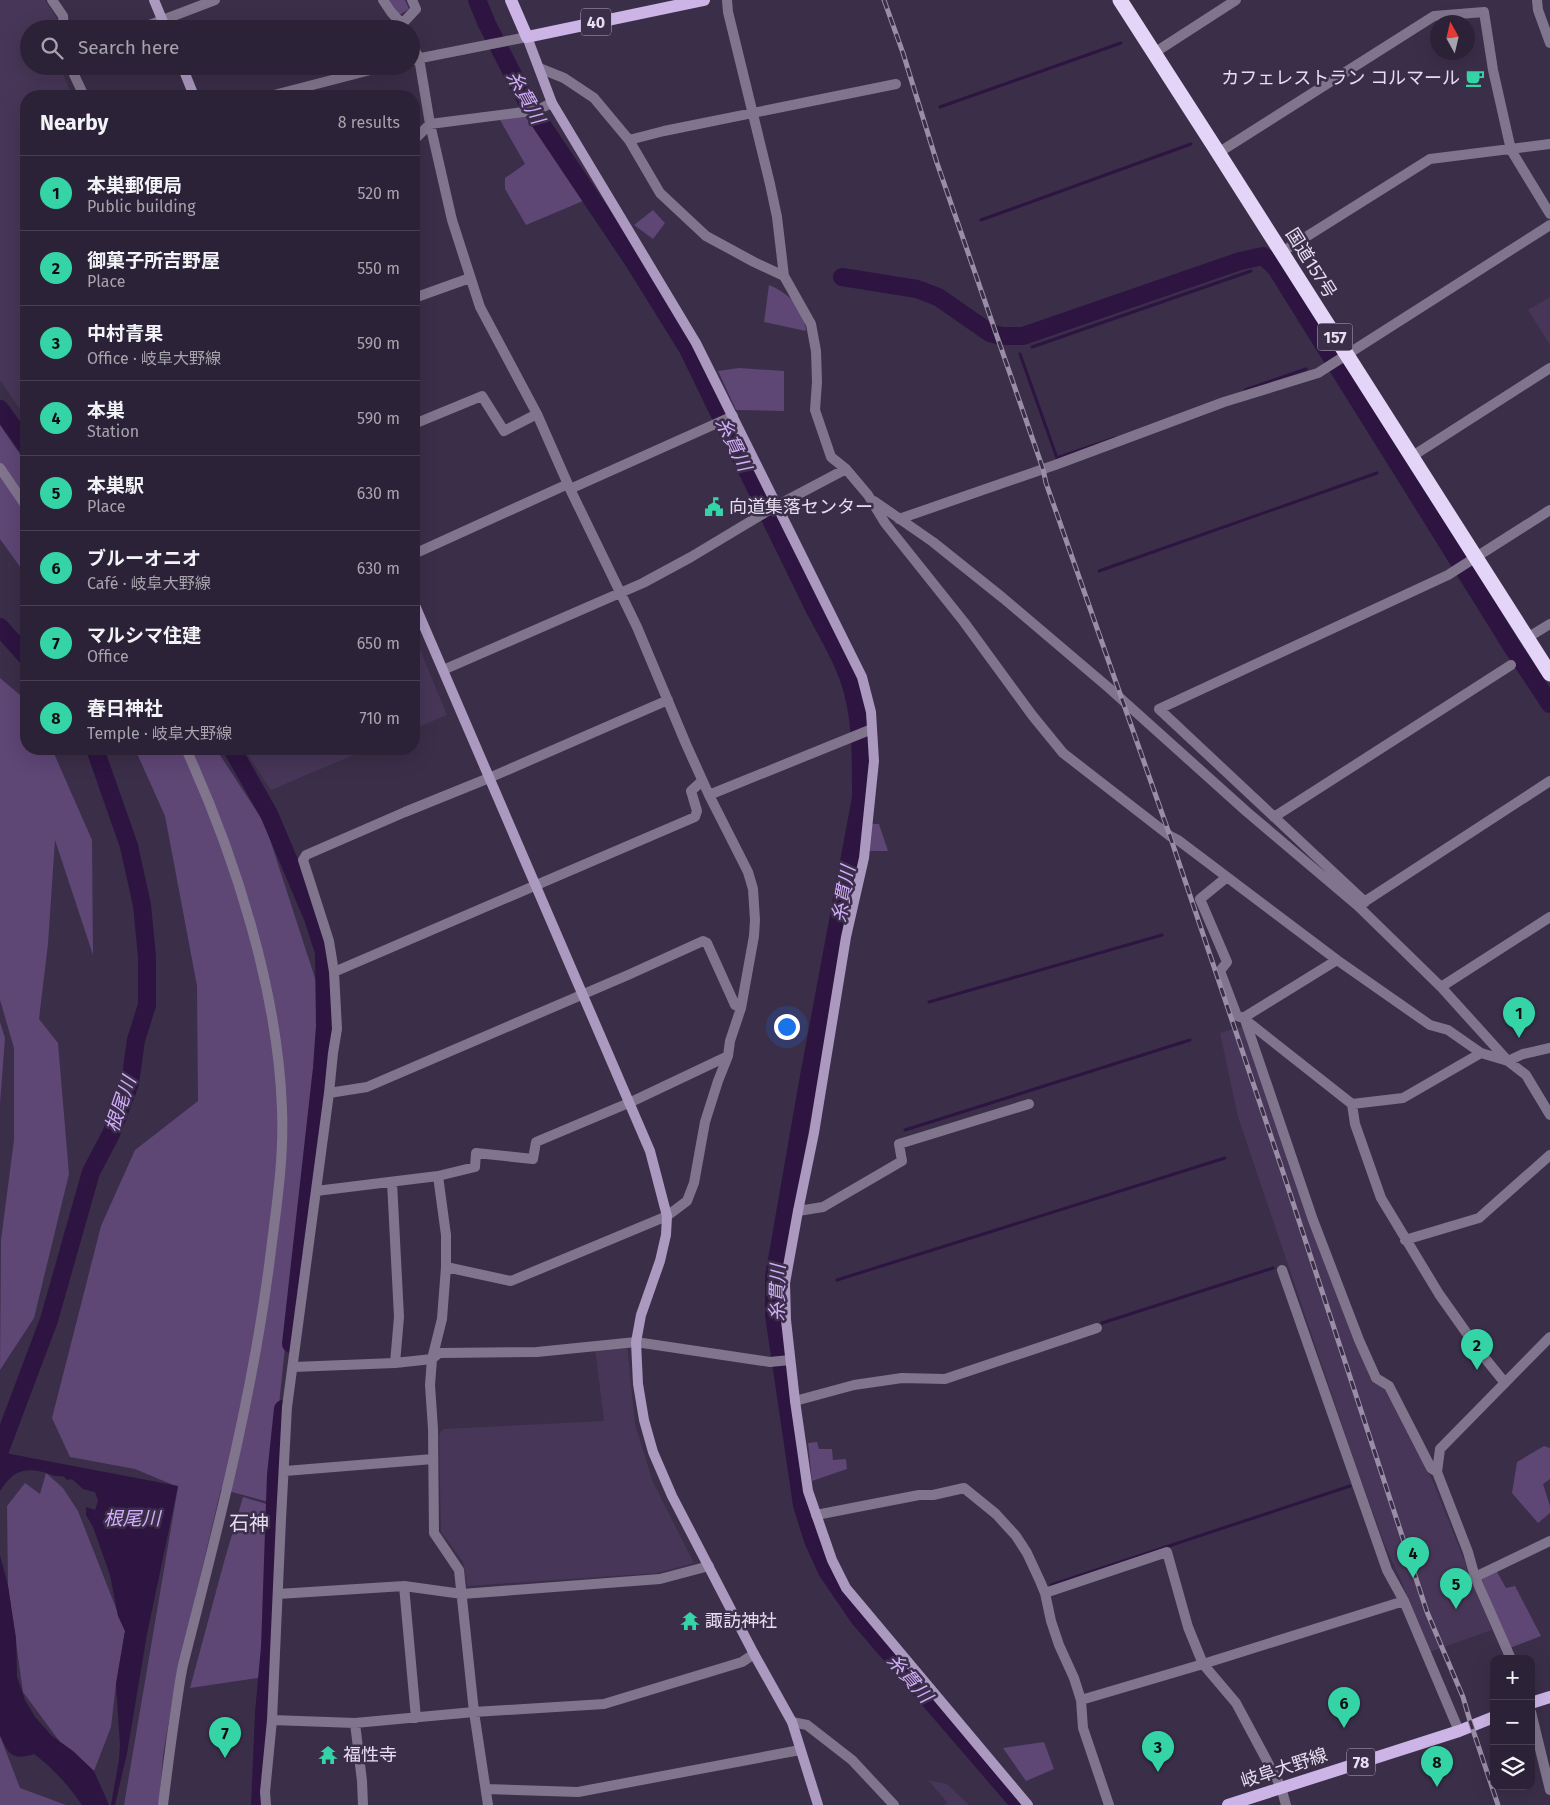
<!DOCTYPE html>
<html lang="en">
<head>
<meta charset="utf-8">
<style>
	:root { --surface:#2c2237; --page:#342a3f; --text:#f1f3f6; --muted:#a6a4ad; --line:#483f52; --accent:#35d4a7 }
	body { margin:0; font-family:"Fira Sans","Noto Sans JP",sans-serif; background:var(--page); color:var(--text) }
	.controls { position:absolute; right:15px; bottom:15px; display:grid; overflow:hidden; border-radius:10px; box-shadow:0 5px 20px #0002 }
	.controls button { width:45px; height:45px; display:grid; place-items:center; padding:0; border:0; border-bottom:1px solid var(--line); background:var(--surface); color:var(--text); font:25px sans-serif }
	.compass { position:absolute; left:1430px; top:15px; width:45px; height:45px; border-radius:50%; background:var(--surface); box-shadow:0 5px 20px #0002; rotate:352deg }
	.you { position:absolute; left:786px; top:1026px; width:18px; height:18px; margin:-12px; border:4px solid #fff; border-radius:50%; background:#1a73e8; box-shadow:0 0 0 8px #1a73e833 }
	.badge { display:grid; place-items:center; width:32px; height:32px; border-radius:50%; background:var(--accent); color:#111; font-size:16px; font-weight:700 }
	.pin { position:absolute; translate:-50% -41px; filter:drop-shadow(0 1px 2px #0008) }
	.pin::after { content:''; position:absolute; top:26px; width:18px; height:15px; background:inherit; clip-path:polygon(0 0,100% 0,50% 100%) }
	.list { margin:0; padding:0; list-style:none }
	h2 { display:flex; justify-content:space-between; align-items:center; height:65px; margin:0; padding:0 20px; font-size:21px }
	h2 small { font-size:16px; font-weight:400; color:var(--muted) }
	.list li { display:grid; grid-template-columns:32px 1fr auto; gap:15px; align-items:center; box-sizing:border-box; height:75px; padding:0 20px; border-top:1px solid var(--line) }
	.list b { display:block; font-size:19px; white-space:nowrap }
	.list p { margin:0; font-size:16px; white-space:nowrap; color:var(--muted) }
	.list em { font-size:16px; font-style:normal; color:var(--muted) }
	.icon { flex:none; width:28px; height:28px; fill:none; stroke:currentColor; stroke-width:2; stroke-linecap:round; stroke-linejoin:round }
	.map { position:relative; flex:none; width:1550px; height:1805px; overflow:hidden }
	.search { position:absolute; background:var(--surface); box-shadow:0 5px 20px #0002; left:20px; top:20px; width:400px; height:55px; display:flex; align-items:center; gap:12px; box-sizing:border-box; padding:0 18px; border-radius:28px; color:var(--muted); font-size:19px }
	.panel { position:absolute; background:var(--surface); box-shadow:0 5px 20px #0002; left:20px; top:90px; width:400px; height:665px; border-radius:20px }
	.map>svg:first-child { display:block }
	.built { fill:#473657 }
	.green { fill:#5e4675 }
	.water { fill:#2d1441 }
	.lines { fill:none; stroke-linecap:round; stroke-linejoin:round }
	.stream { stroke:#2d1441; stroke-width:3 }
	.river { stroke:#2d1441; stroke-width:18 }
	.street { stroke:#81758d; stroke-width:10 }
	.secondary { stroke:#ab99bf; stroke-width:10 }
	.primary { stroke:#ccb5e6; stroke-width:12 }
	.highway { stroke:#e4d4f7; stroke-width:15 }
	.rail-casing { stroke:#998ea5; stroke-width:5 }
	.rail { stroke:#3b2e49; stroke-width:3; stroke-dasharray:9; stroke-linecap:butt }
	.labels { text-anchor:middle; stroke-width:5; stroke-linejoin:round; paint-order:stroke }
	.shield { fill:#3b2e49; stroke:#b3a9be; stroke-width:1 }
	.shield-label { font-size:16px; font-weight:bold; fill:#e6def0 }
	.poi-label { font-size:18px; fill:#e6def0; stroke:#3b2e49; text-anchor:start }
	.street-label { font-size:18px; fill:#e6def0; stroke:#3b2e49 }
	.water-label { font-size:19px; font-style:italic; fill:#d3adfb; stroke:#3b2e49 }
	.quarter-label { font-size:20px; fill:#e6def0; stroke:#3b2e49 }
</style>
</head>
<body>
<div class="map">
<svg width="1550" height="1805" viewBox="0 0 1550 1805">
	<rect width="100%" height="100%" fill="#3b2e49"/>
	<path class="built" d="M 0,0 L 45,0 L 57,19 L 50,29 L 29,29 L 29,66 L 60,66 L 72,96 L 26,96 L 26,418 L 0,380 Z
		M 1550,297 L 1550,345 L 1528,310 Z
		M 414,635 L 447,715 L 414,729 Z
		M 244,749 L 368,749 L 271,790 Z
		M 1244,1026 L 1310,1215 L 1370,1378 L 1387,1387 L 1434,1484 L 1492,1630 L 1430,1652 L 1403,1585 L 1384,1543 L 1356,1466 L 1238,1117 L 1220,1033 Z
		M 627,1344 L 635,1424 L 653,1482 L 694,1563 L 658,1573 L 467,1586 L 463,1562 L 441,1532 L 439,1435 L 443,1429 L 604,1421 L 595,1348 Z
		M 928,1780 L 947,1784 L 969,1805 L 945,1805 L 947,1802 Z"/>
	<path class="green" d="M 387,0 L 405,0 L 409,9 L 398,16 Z
		M 526,114 L 583,201 L 526,225 L 505,189 L 505,178 L 525,164 L 500,120 Z
		M 653,210 L 665,223 L 653,239 L 634,225 Z
		M 769,285 C 788,293 805,308 806,331 L 764,322 Z
		M 739,368 L 784,371 L 784,411 L 736,410 L 718,371 Z
		M 0,425 L 26,463 L 26,575 L 0,539 Z
		M 0,678 L 26,700 L 26,749 L 52,749 L 92,840 L 93,955 L 55,840 L 48,944 L 39,1019 L 58,1043 L 69,1174 L 34,1318 L 0,1370 L 1,1240 L 14,1140 L 14,1048 L 0,1000 Z
		M 135,749 L 216,749 L 265,824 L 324,1006 L 307,1191 L 285,1347 L 269,1502 L 221,1489 L 176,1678 L 163,1756 L 159,1805 L 124,1805 L 178,1487 L 135,1469 L 70,1457 L 52,1418 L 101,1226 L 135,1150 L 198,1101 L 197,986 L 165,816 Z
		M 872,824 L 879,824 L 888,851 L 867,851 Z
		M 0,1022 L 5,1038 L 0,1104 Z
		M 817,1442 L 819,1449 L 832,1449 L 833,1460 L 846,1459 L 847,1469 L 812,1481 L 808,1443 Z
		M 1544,1446 L 1550,1448 L 1550,1479 L 1543,1484 L 1550,1506 L 1550,1513 L 1538,1523 L 1512,1493 L 1517,1462 Z
		M 46,1473 L 63,1488 L 78,1511 L 125,1631 L 116,1684 L 111,1727 L 94,1771 L 60,1742 L 23,1692 L 8,1586 L 7,1506 L 25,1483 L 40,1494 Z
		M 243,1497 L 273,1506 L 265,1677 L 190,1688 L 224,1562 Z
		M 1496,1570 L 1506,1588 L 1515,1586 L 1541,1636 L 1510,1648 L 1481,1577 Z
		M 0,1736 L 20,1788 L 66,1805 L 0,1805 Z
		M 1044,1742 L 1054,1769 L 1026,1781 L 1003,1748 Z"/>
	<path class="water" d="M 0,1452 L 178,1486 L 147,1634 L 127,1753 L 115,1805 L 111,1805 L 119,1760 L 120,1745 L 116,1684 L 125,1631 L 118,1616 L 110,1575 L 93,1527 L 86,1515 L 86,1507 L 95,1510 L 98,1501 L 95,1492 L 83,1489 L 72,1479 L 67,1480 L 63,1476 C 54,1477 51,1474 43,1472 C 21,1467 12,1473 0,1491 Z
		M 0,1555 L 8,1586 L 16,1638 L 17,1677 L 25,1700 L 35,1717 L 52,1736 L 73,1751 L 94,1771 L 109,1805 L 82,1805 C 68,1785 54,1769 34,1754 C 12,1761 8,1754 0,1735 Z"/>
	<g class="lines">
		<path class="stream" d="M 940,107 L 1121,43
			M 981,220 L 1191,144
			M 1032,347 L 1251,271
			M 1020,354 L 1057,458 L 1115,438
			M 1245,390 L 1306,369
			M 1099,571 L 1377,473
			M 929,1002 L 1162,935
			M 905,1130 L 1190,1040
			M 837,1280 L 1225,1158
			M 1102,1323 L 1273,1268
			M 1051,1585 L 1350,1486"/>
		<path class="river" d="M 477,0 L 487,24 L 528,104 L 634,262 L 688,349 L 815,610 C 827,632 841,655 849,679 C 862,715 861,761 861,798 L 808,1082 L 774,1277 L 774,1315 L 802,1505 L 813,1540 L 827,1571 L 859,1618 L 1020,1805
			M 842,277 L 917,289 L 938,297 L 990,333 L 1001,336 L 1023,336 L 1240,261 L 1263,256 L 1276,268 L 1511,645 L 1550,704
			M 0,409 L 26,445
			M 0,627 L 26,656
			M 232,749 L 269,814 L 313,918 L 324,952 L 325,1026 L 322,1068 L 291,1344
			M 0,1450 L 49,1320 L 91,1172 L 111,1134 L 130,1083 L 136,1040 L 147,1005 L 147,957 L 142,905 L 129,846 L 95,749
			M 260,1805 L 264,1713 L 270,1647 L 276,1475 L 283,1409"/>
		<path class="street" d="M 52,0 L 63,16 L 64,29
			M 383,0 L 391,12 L 402,24
			M 727,0 L 728,12 L 770,184 L 777,217 L 784,276 L 811,324 L 816,351 L 817,382 L 815,410 L 831,457 L 846,469 L 868,495 L 885,523 L 964,622 L 1032,715 L 1063,753 L 1170,836 L 1178,840 L 1337,960 L 1430,1025 L 1448,1030 L 1481,1053 L 1508,1061 L 1523,1054 L 1550,1048
			M 1537,0 L 1538,10 L 1550,43
			M 139,29 L 215,0
			M 404,29 L 402,24 L 416,9 L 412,0
			M 411,43 L 419,58 L 430,124 L 452,220 L 480,307 L 537,414 L 570,489 L 637,627 L 686,744 L 709,795 L 748,872 L 753,889 L 755,920 L 754,936 L 741,1008 L 730,1041 L 728,1056 L 718,1081 L 705,1122 L 694,1183 L 687,1201 L 667,1216 L 511,1281 L 446,1267 L 446,1235 L 438,1176
			M 1154,53 L 1236,0
			M 411,60 L 527,37
			M 70,66 L 84,96
			M 539,68 L 564,78 L 594,98 L 629,140 L 660,193 L 706,236 L 754,262 L 784,276
			M 270,96 L 386,66
			M 414,140 L 430,124 L 523,112 L 541,108 L 552,103
			M 629,140 L 664,131 L 896,84
			M 1218,153 L 1434,16 L 1484,12 L 1493,70 L 1511,150 L 1550,214
			M 1282,252 L 1430,159 L 1550,144
			M 414,298 L 470,278
			M 414,424 L 482,396 L 504,431 L 537,414
			M 1411,457 L 1550,368
			M 0,468 L 26,506
			M 570,489 L 733,416
			M 874,501 L 933,542 L 1003,598 L 1109,688 L 1247,812 L 1358,906 L 1441,987 L 1508,1061 L 1526,1075 L 1550,1115
			M 899,519 L 1055,465 L 1224,402 L 1318,373 L 1550,225
			M 414,554 L 568,484
			M 1527,638 L 1550,624
			M 443,670 L 643,583 L 691,557 L 776,506 L 846,469
			M 709,795 L 872,729
			M 1274,817 L 1511,665
			M 1227,877 L 1200,899 L 1227,962 L 1220,971 L 1237,1016 L 1243,1018 L 1352,1104 L 1403,1098 L 1481,1053
			M 1365,902 L 1159,709 L 1448,575 L 1550,510
			M 1361,904 L 1550,781
			M 334,972 L 695,817 L 697,811 L 691,791 L 702,781
			M 1441,987 L 1550,917
			M 1243,1018 L 1337,960
			M 1245,1020 L 1313,1220 L 1359,1340 L 1376,1378 L 1389,1386 L 1431,1468 L 1437,1472 L 1468,1552 L 1475,1577 L 1511,1659
			M 329,1093 L 367,1087 L 628,975 L 703,941 L 707,943 L 735,1005 L 741,1008
			M 1352,1104 L 1355,1124 L 1381,1198 L 1439,1294 L 1480,1352 L 1505,1383
			M 392,1182 L 399,1317 L 395,1363
			M 316,1191 L 438,1176 L 475,1167 L 476,1153 L 533,1159 L 536,1142 L 631,1102 L 728,1056
			M 798,1211 L 823,1207 L 902,1161 L 899,1144 L 1029,1104
			M 1405,1240 L 1479,1218 L 1550,1155
			M 446,1267 L 442,1319 L 432,1359 L 430,1385 L 433,1429 L 434,1533 L 459,1570 L 474,1712 L 488,1805
			M 1282,1270 L 1387,1570 L 1404,1601 L 1459,1731
			M 293,1367 L 395,1363 L 432,1359 L 439,1353 L 537,1352 L 636,1342 L 770,1362 L 790,1360
			M 795,1401 L 854,1385 L 902,1378 L 945,1379 L 1097,1328
			M 285,1471 L 433,1459
			M 1437,1472 L 1440,1449 L 1550,1337
			M 816,1515 L 919,1495 L 933,1495 L 964,1488 L 996,1514 L 1016,1536 L 1027,1553 L 1040,1581 L 1045,1593 L 1051,1621 L 1059,1645 L 1074,1678 L 1081,1700 L 1083,1728 L 1109,1805
			M 1475,1577 L 1550,1541
			M 404,1586 L 416,1718
			M 1045,1593 L 1167,1552 L 1188,1627 L 1203,1664 L 1236,1703 L 1281,1787 L 1286,1805
			M 278,1594 L 404,1586 L 462,1594 L 660,1579 L 709,1566
			M 1081,1700 L 1203,1664 L 1404,1601
			M 1531,1712 L 1550,1790
			M 272,1720 L 355,1723 L 474,1712 L 604,1704 L 742,1662 L 754,1654
			M 792,1722 L 807,1725 L 852,1760 L 894,1805
			M 355,1723 L 362,1781 L 363,1805
			M 486,1789 L 578,1792 L 800,1750
			M 163,1805 C 167,1773 171,1740 176,1708 C 178,1694 180,1679 183,1665 C 218,1528 254,1391 271,1250 C 277,1203 284,1157 282,1109 C 278,991 235,856 186,749
			M 266,1805 L 265,1792 L 272,1720 L 281,1519 L 287,1407 L 329,1093 L 333,1053 L 337,1029 L 334,972 L 329,941 L 303,860 L 306,855 L 405,812 L 489,778 L 668,700"/>
		<path class="secondary" d="M 154,0 L 166,29
			M 527,37 L 552,103 L 696,343 L 862,677 L 871,712 L 874,761 L 864,858 L 846,937 L 814,1133 L 798,1211 L 785,1283 L 786,1320 L 795,1401 L 808,1491 L 832,1560 L 846,1588 L 1028,1805
			M 182,66 L 194,96
			M 414,603 L 650,1151 L 667,1216 L 666,1235 L 660,1261 L 641,1315 L 636,1342 L 638,1384 L 644,1420 L 653,1452 L 672,1496 L 754,1654 L 792,1722 L 818,1805"/>
		<path class="primary" d="M 511,0 L 527,37 L 704,0
			M 1531,1703 L 1550,1697
			M 1228,1805 L 1459,1731 L 1494,1717"/>
		<path class="highway" d="M 1120,0 L 1212,143 L 1550,674"/>
		<g class="rail-casing">
			<path id="rail" d="M 884,0 L 903,53 L 937,163 L 1043,469 L 1046,483 L 1170,836 L 1281,1166 L 1427,1612 L 1463,1697 L 1470,1721 L 1498,1805"/>
		</g>
		<use href="#rail" class="rail"/>
	</g>
	<defs>
		<g id="cafe-bare" transform="scale(1.5)"><path d="M-5.5-4.5H6V0H3Q3 3.5 0 3.5H-2.5Q-5.5 3.5-5.5 0ZM3-3.2v2h1.7v-2ZM-6 4.5H4V6H-6Z" fill="#35d4a7" stroke="#3b2e49" stroke-width="2.5" paint-order="stroke"/></g>
		<g id="civic-bare" transform="scale(1.5)"><path d="M-.6-6.5H3V-4.5H.6V-3L4-1V1h2V6H-6V1h2V-1L-.6-3ZM-1.2 2.5V6h2.4V2.5Z" fill="#35d4a7" stroke="#3b2e49" stroke-width="2.5" paint-order="stroke"/></g>
		<g id="temple-bare" transform="scale(1.5)"><path d="M0-6L5-2H3V0L6.5 2.5H4V6H1.5V3h-3V6H-4V2.5H-6.5L-3 0V-2H-5Z" fill="#35d4a7" stroke="#3b2e49" stroke-width="2.5" paint-order="stroke"/></g>
	</defs>
	<g fill-rule="evenodd">
		<use href="#cafe-bare" x="1475" y="78"/>
		<use href="#civic-bare" x="714" y="507"/>
		<use href="#temple-bare" x="690" y="1621"/>
		<use href="#temple-bare" x="328" y="1755"/>
	</g>
	<g class="labels">
		<g class="shield">
			<rect x="581" y="8.5" width="30" height="27" rx="4"/>
			<rect x="1317.5" y="323.5" width="35" height="27" rx="4"/>
			<rect x="1347" y="1748.5" width="28" height="27" rx="4"/>
		</g>
		<g class="shield-label">
			<text x="596" y="28">40</text>
			<text x="1335" y="343">157</text>
			<text x="1361" y="1768">78</text>
		</g>
		<g class="poi-label">
			<text x="1460" y="84" text-anchor="end">カフェレストラン コルマール</text>
			<text x="729" y="513">向道集落センター</text>
			<text x="705" y="1627">諏訪神社</text>
			<text x="343" y="1761">福性寺</text>
		</g>
		<g class="street-label">
			<text transform="translate(1311 263) rotate(58)" y="6">国道157号</text>
			<text transform="translate(1284 1768) rotate(-18)" y="6">岐阜大野線</text>
		</g>
		<g class="water-label">
			<text transform="translate(526 97) rotate(61)" y="7">糸貫川</text>
			<text transform="translate(734 444) rotate(64)" y="7">糸貫川</text>
			<text transform="translate(843 894) rotate(-80)" y="7">糸貫川</text>
			<text transform="translate(120 1104) rotate(-71)" y="7">根尾川</text>
			<text transform="translate(777 1293) rotate(-89)" y="7">糸貫川</text>
			<text x="132" y="1525">根尾川</text>
			<text transform="translate(910 1678) rotate(49)" y="7">糸貫川</text>
		</g>
		<g class="quarter-label">
			<text x="249" y="1530">石神</text>
		</g>
	</g>
</svg>
<div class="controls">
<button>+</button>
<button>−</button>
<button><svg class="icon" aria-label="layers" viewBox="0 0 24 24"><path d="M12 4l9 5-9 5-9-5zM3 14l9 5 9-5"/></svg></button>
</div>
<svg class="compass" viewBox="-18 -18 36 36"><path d="M0-13l5 13h-10z" fill="#e53935"/><path d="M0 13l5-13h-10z" fill="#a6a4ad"/></svg>
<div class="you"></div>
<div class="pin badge" style="left:1519px;top:1038px">1</div>
<div class="pin badge" style="left:1477px;top:1370px">2</div>
<div class="pin badge" style="left:1158px;top:1772px">3</div>
<div class="pin badge" style="left:1413px;top:1578px">4</div>
<div class="pin badge" style="left:1456px;top:1609px">5</div>
<div class="pin badge" style="left:1344px;top:1728px">6</div>
<div class="pin badge" style="left:225px;top:1758px">7</div>
<div class="pin badge" style="left:1437px;top:1787px">8</div>
<div class="search"><svg class="icon" aria-label="search" viewBox="0 0 24 24"><circle cx="10" cy="10" r="6"/><path d="M15 15l6 6"/></svg>Search here</div>
<section class="panel">
<h2>Nearby<small>8 results</small></h2>
<ul class="list">
<li><span class="badge">1</span><div><b>本巣郵便局</b><p>Public building</p></div><em>520 m</em></li>
<li><span class="badge">2</span><div><b>御菓子所吉野屋</b><p>Place</p></div><em>550 m</em></li>
<li><span class="badge">3</span><div><b>中村青果</b><p>Office · 岐阜大野線</p></div><em>590 m</em></li>
<li><span class="badge">4</span><div><b>本巣</b><p>Station</p></div><em>590 m</em></li>
<li><span class="badge">5</span><div><b>本巣駅</b><p>Place</p></div><em>630 m</em></li>
<li><span class="badge">6</span><div><b>ブルーオニオ</b><p>Café · 岐阜大野線</p></div><em>630 m</em></li>
<li><span class="badge">7</span><div><b>マルシマ住建</b><p>Office</p></div><em>650 m</em></li>
<li><span class="badge">8</span><div><b>春日神社</b><p>Temple · 岐阜大野線</p></div><em>710 m</em></li>
</ul>
</section>
</div>
</body>
</html>
